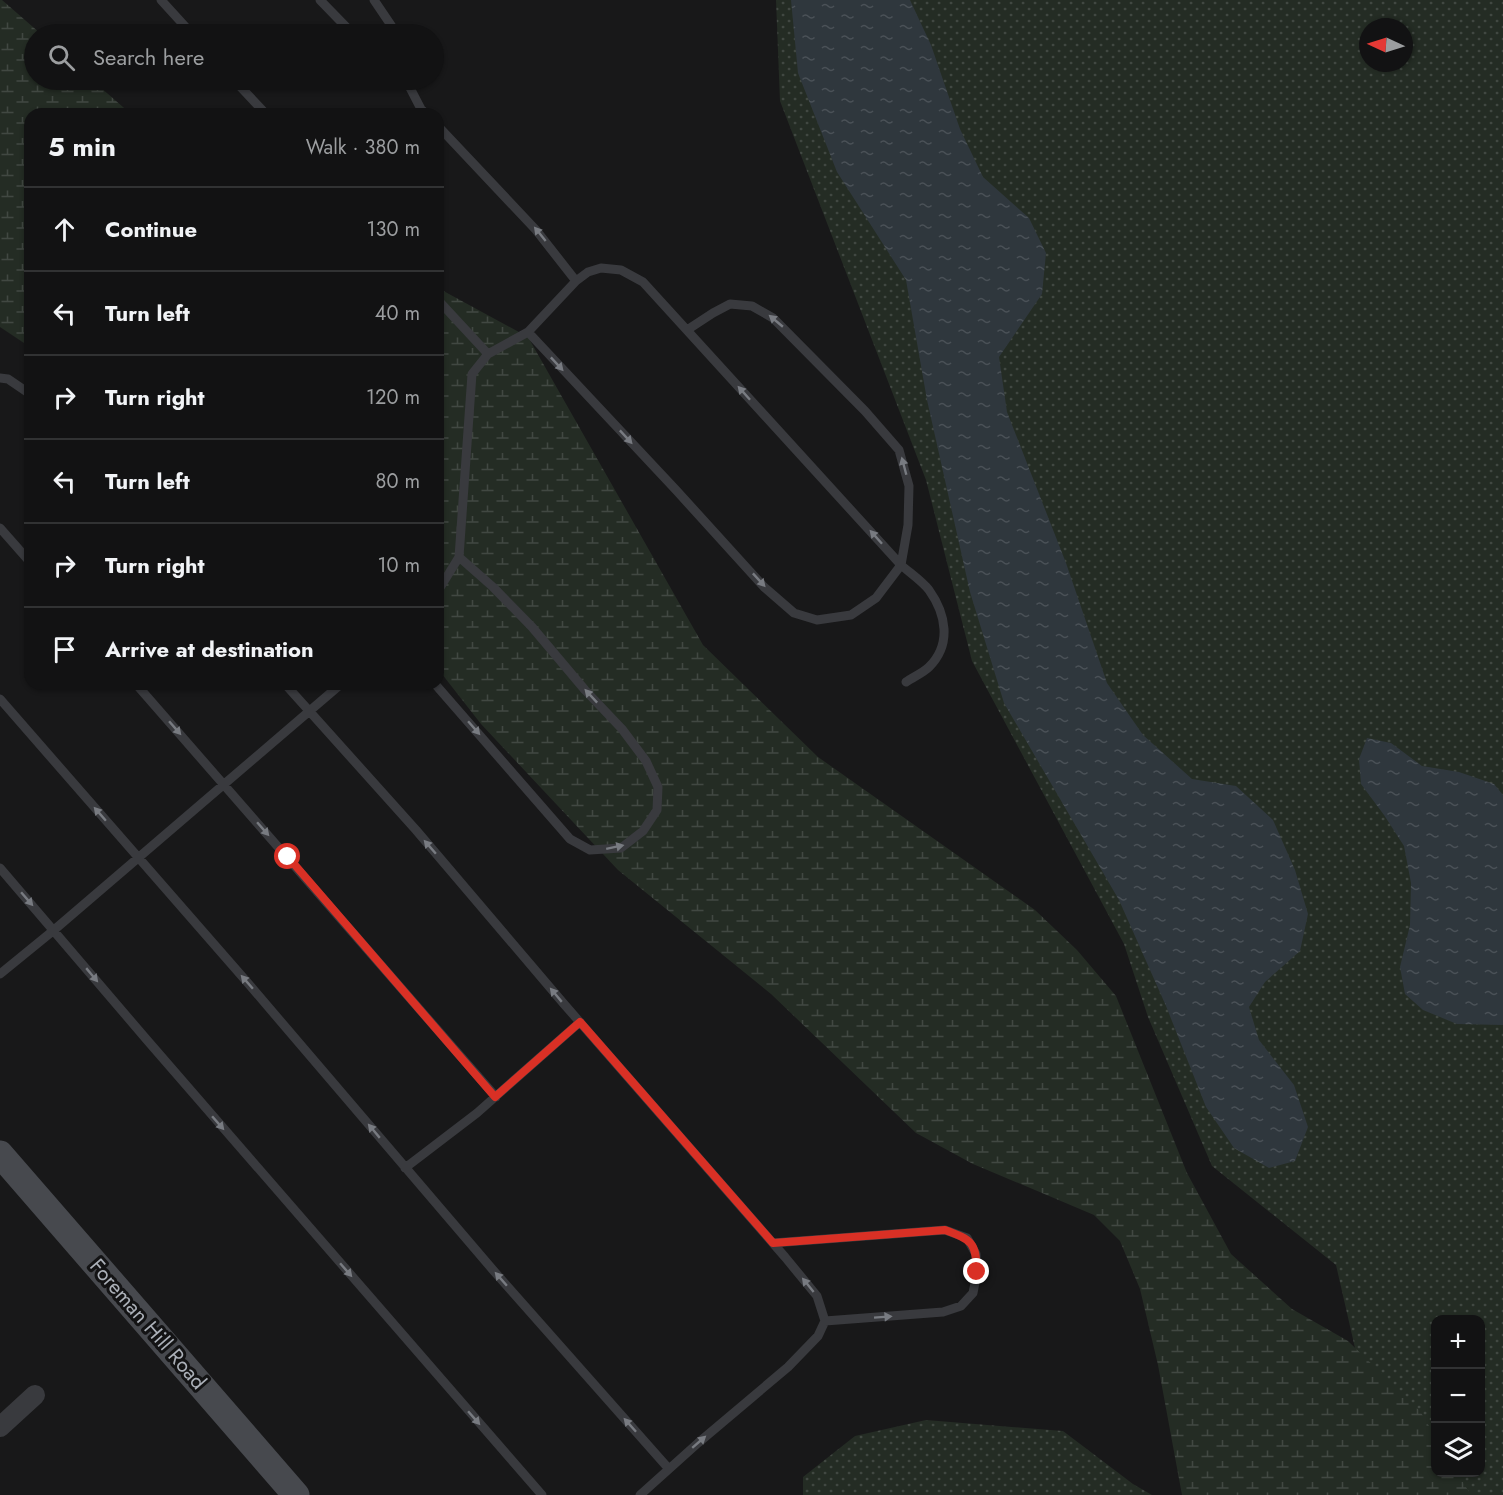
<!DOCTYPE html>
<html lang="en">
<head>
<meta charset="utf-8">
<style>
	:root { --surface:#121213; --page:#1f2021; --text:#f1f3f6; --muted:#9c9ea0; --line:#313233 }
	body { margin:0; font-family:Jost,sans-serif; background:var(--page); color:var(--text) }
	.controls { position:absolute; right:18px; bottom:18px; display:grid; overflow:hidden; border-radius:12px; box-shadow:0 2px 4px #0004 }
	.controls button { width:54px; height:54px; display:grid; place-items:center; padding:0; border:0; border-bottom:2px solid var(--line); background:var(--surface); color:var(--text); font:30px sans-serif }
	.compass { position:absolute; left:1359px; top:18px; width:54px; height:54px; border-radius:50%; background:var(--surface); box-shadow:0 2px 4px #0004; rotate:274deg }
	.stop { position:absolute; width:18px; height:18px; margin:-14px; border:4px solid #d93025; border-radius:50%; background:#fff }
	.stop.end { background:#d93025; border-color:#fff; box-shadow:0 2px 6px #0008 }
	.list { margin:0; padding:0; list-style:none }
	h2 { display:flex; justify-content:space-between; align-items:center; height:78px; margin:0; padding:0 24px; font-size:26px }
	h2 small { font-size:20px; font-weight:400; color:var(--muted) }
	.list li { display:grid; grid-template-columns:39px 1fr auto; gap:18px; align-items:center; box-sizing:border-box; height:84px; padding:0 24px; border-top:2px solid var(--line) }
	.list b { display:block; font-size:22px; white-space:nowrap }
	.list em { font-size:20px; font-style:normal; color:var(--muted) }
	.icon { flex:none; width:33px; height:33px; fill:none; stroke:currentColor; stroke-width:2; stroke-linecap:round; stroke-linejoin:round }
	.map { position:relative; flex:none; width:1503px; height:1495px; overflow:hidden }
	.search { position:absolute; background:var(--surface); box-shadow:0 2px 4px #0004; left:24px; top:24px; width:420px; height:66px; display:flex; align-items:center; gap:15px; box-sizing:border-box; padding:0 21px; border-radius:33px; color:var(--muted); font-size:22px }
	.panel { position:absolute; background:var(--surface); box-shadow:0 2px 4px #0004; left:24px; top:108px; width:420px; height:582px; border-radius:18px }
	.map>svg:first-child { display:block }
	.grass { fill:url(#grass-dots); fill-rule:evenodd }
	.wetland { fill:url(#wetland-marsh) }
	.water { fill:url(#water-ripples) }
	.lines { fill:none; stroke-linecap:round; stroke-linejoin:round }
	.lane { stroke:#393a3e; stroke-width:9 }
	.street { stroke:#393a3e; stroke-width:20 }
	.secondary { stroke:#47494e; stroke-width:27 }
	.oneway { fill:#787b81 }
	.route { stroke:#d93025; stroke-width:8 }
	.labels { text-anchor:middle; stroke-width:6; stroke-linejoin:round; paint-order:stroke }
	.street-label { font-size:21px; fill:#abb0b8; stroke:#131314 }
</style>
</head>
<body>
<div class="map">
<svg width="1503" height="1495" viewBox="0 0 1503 1495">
	<defs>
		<pattern id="grass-dots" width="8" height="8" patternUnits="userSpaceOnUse" patternTransform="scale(1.5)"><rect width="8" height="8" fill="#242c24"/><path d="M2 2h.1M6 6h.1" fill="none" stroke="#414842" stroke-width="1.8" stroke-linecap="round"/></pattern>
		<pattern id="wetland-marsh" width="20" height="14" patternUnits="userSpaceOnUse" patternTransform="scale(1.5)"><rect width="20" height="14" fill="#242c24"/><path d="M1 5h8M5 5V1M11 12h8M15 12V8" fill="none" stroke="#414842"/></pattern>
		<pattern id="water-ripples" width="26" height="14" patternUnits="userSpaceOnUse" patternTransform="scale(1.5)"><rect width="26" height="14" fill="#2f373d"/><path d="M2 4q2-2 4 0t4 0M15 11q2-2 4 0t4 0" fill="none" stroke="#4a5157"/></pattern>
	</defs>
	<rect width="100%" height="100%" fill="#181819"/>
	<path class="grass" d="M 776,0 L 1503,0 L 1503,1495 L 1393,1495 L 1374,1431 L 1336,1265 L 1212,1166 L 1148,1017 L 1124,944 L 972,661 L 926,480 L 780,101 ZM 1368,27 L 1404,27 L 1404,63 L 1368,63 ZM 1436,1320 L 1480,1320 L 1480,1472 L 1436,1472 Z
		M 926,1420 L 1063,1431 L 1133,1484 L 1152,1495 L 803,1495 L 803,1477 L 855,1436 Z"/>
	<path class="wetland" d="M 0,0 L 2,0 L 41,34 L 34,34 L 34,80 L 92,80 L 131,114 L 30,114 L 30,347 L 0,327 Z
		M 438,288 L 528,337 L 703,645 L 818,757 L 1035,910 L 1077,950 L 1116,996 L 1187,1173 L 1231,1254 L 1292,1309 L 1348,1341 L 1420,1411 L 1435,1436 L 1436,1472 L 1457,1473 L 1471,1495 L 1182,1495 L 1158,1365 L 1140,1289 L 1120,1241 L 1094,1215 L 973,1164 L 916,1133 L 771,994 L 618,870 L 481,724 L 438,669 Z"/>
	<path class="water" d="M 791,0 L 910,0 L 931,45 L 960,129 L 983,177 L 1029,218 L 1046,253 L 1042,294 L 999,357 L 1007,412 L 1066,563 L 1107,683 L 1143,735 L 1192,779 L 1236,786 L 1273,820 L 1295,870 L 1308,914 L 1300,951 L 1265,982 L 1249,1007 L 1259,1040 L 1294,1085 L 1308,1127 L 1295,1161 L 1269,1168 L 1234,1148 L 1206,1107 L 1166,1006 L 1119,900 L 1004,703 L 970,592 L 927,400 L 906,280 L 837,172 L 798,73 Z
		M 1367,738 L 1391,743 L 1422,766 L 1459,772 L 1494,784 L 1503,795 L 1503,1025 L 1457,1024 L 1423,1010 L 1405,994 L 1400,967 L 1410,925 L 1411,883 L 1404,846 L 1384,815 L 1361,784 L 1359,759 Z"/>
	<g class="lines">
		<path class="lane" d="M 161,0 L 192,34
			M 320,0 L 353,34
			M 374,0 L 397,34
			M 234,80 L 266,114
			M 408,80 L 407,82 L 421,109 L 426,114
			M 438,126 L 536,230 L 576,281
			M 438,300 L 488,354
			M 687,330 L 713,313 L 730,304 L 752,306 L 773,318 L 865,411 L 899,450 L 909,486 L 908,525 L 901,565 C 910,573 922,581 929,590 C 946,614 952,644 929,667 C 923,673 913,677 906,682
			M 0,378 L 8,379 L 30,394
			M 0,528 L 30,562
			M 438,591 L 459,557 L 472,374 L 488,354 L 528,332 L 576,281 L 588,272 L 601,268 L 621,270 L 643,282 L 901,565 L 876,598 L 851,615 L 817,620 L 794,613 L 764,587 L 676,490 L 528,332
			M 136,684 L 496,1097
			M 285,684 L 416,830 L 564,1004 L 785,1257 L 817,1296 L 825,1321 L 818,1336 L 788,1367 L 698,1443 L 640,1495
			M 435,684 L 570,839 L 590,850 L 621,848 L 643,831 L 657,810 L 658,787 L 646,761 L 622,729 L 585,690 L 532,627 L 493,587 L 459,557
			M 0,699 L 247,982 L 493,1270 L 669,1469
			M 0,868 L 147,1040 L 542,1495
			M 0,974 L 54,930 L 341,684
			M 405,1168 L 477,1113 L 580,1022
			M 773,1243 L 945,1230 L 967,1238 L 976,1254 L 977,1272 L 973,1293 L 961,1306 L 943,1312 L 825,1321"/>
		<path class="street" d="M 0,1427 L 35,1395"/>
		<path class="secondary" d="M 0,1154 L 296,1495"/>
	</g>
	<defs><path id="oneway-solid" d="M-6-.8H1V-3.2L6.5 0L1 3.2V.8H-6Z" transform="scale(1.5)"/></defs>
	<g class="oneway">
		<use href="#oneway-solid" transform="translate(540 234) rotate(-129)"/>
		<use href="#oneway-solid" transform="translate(776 321) rotate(-140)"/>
		<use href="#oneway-solid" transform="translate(557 364) rotate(47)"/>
		<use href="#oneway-solid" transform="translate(744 393) rotate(-132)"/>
		<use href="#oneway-solid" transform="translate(626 437) rotate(47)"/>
		<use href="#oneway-solid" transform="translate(904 466) rotate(-105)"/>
		<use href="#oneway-solid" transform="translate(876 537) rotate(-132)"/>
		<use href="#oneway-solid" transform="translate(759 580) rotate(47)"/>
		<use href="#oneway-solid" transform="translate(591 696) rotate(-133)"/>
		<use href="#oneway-solid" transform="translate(175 728) rotate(49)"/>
		<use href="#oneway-solid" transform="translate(474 728) rotate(49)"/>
		<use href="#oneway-solid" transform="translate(100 814) rotate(-131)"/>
		<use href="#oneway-solid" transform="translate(263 829) rotate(49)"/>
		<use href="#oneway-solid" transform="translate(430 847) rotate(-131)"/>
		<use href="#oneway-solid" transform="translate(615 847) rotate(-12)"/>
		<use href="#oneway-solid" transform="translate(27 899) rotate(49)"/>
		<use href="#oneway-solid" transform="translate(92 975) rotate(50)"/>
		<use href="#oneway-solid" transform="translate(247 982) rotate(-131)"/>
		<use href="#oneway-solid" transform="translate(556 995) rotate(-130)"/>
		<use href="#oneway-solid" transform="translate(218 1123) rotate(49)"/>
		<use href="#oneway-solid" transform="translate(374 1131) rotate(-130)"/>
		<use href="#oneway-solid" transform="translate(346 1270) rotate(49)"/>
		<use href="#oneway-solid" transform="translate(501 1279) rotate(-131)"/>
		<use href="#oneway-solid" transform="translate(808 1285) rotate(-129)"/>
		<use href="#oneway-solid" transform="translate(883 1317) rotate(-4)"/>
		<use href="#oneway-solid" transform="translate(474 1418) rotate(49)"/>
		<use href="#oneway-solid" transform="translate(630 1425) rotate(-132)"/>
		<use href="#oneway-solid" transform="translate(699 1442) rotate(-41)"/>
	</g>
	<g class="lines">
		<path class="route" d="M 288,857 L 495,1097 L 580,1022 L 773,1243 L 945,1230 C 972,1240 976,1242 977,1272"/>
	</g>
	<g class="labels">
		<g class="street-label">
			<text transform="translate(148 1324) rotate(49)" y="7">Foreman Hill Road</text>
		</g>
	</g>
</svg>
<div class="controls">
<button>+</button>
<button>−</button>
<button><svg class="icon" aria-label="layers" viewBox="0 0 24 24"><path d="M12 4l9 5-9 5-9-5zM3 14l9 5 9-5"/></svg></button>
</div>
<svg class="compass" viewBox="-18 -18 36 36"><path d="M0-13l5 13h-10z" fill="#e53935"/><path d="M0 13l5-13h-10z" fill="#9c9ea0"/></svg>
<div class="stop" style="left:288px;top:857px"></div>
<div class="stop end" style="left:977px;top:1272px"></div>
<div class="search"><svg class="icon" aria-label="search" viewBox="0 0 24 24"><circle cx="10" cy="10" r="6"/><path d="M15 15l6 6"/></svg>Search here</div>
<section class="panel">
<h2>5 min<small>Walk · 380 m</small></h2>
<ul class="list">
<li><svg class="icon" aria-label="ahead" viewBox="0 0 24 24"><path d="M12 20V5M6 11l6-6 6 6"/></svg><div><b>Continue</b></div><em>130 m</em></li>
<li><svg class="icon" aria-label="left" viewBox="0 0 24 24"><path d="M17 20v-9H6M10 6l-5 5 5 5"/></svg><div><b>Turn left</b></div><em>40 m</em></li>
<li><svg class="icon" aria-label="right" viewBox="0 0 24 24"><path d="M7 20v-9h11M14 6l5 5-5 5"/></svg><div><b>Turn right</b></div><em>120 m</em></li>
<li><svg class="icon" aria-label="left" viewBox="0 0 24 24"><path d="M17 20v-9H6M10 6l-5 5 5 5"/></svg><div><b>Turn left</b></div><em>80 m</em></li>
<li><svg class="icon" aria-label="right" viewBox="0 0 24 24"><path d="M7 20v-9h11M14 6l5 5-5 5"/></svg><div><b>Turn right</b></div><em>10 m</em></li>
<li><svg class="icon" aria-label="arrive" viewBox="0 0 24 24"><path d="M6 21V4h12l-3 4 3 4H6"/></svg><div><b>Arrive at destination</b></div></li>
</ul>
</section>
</div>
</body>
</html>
